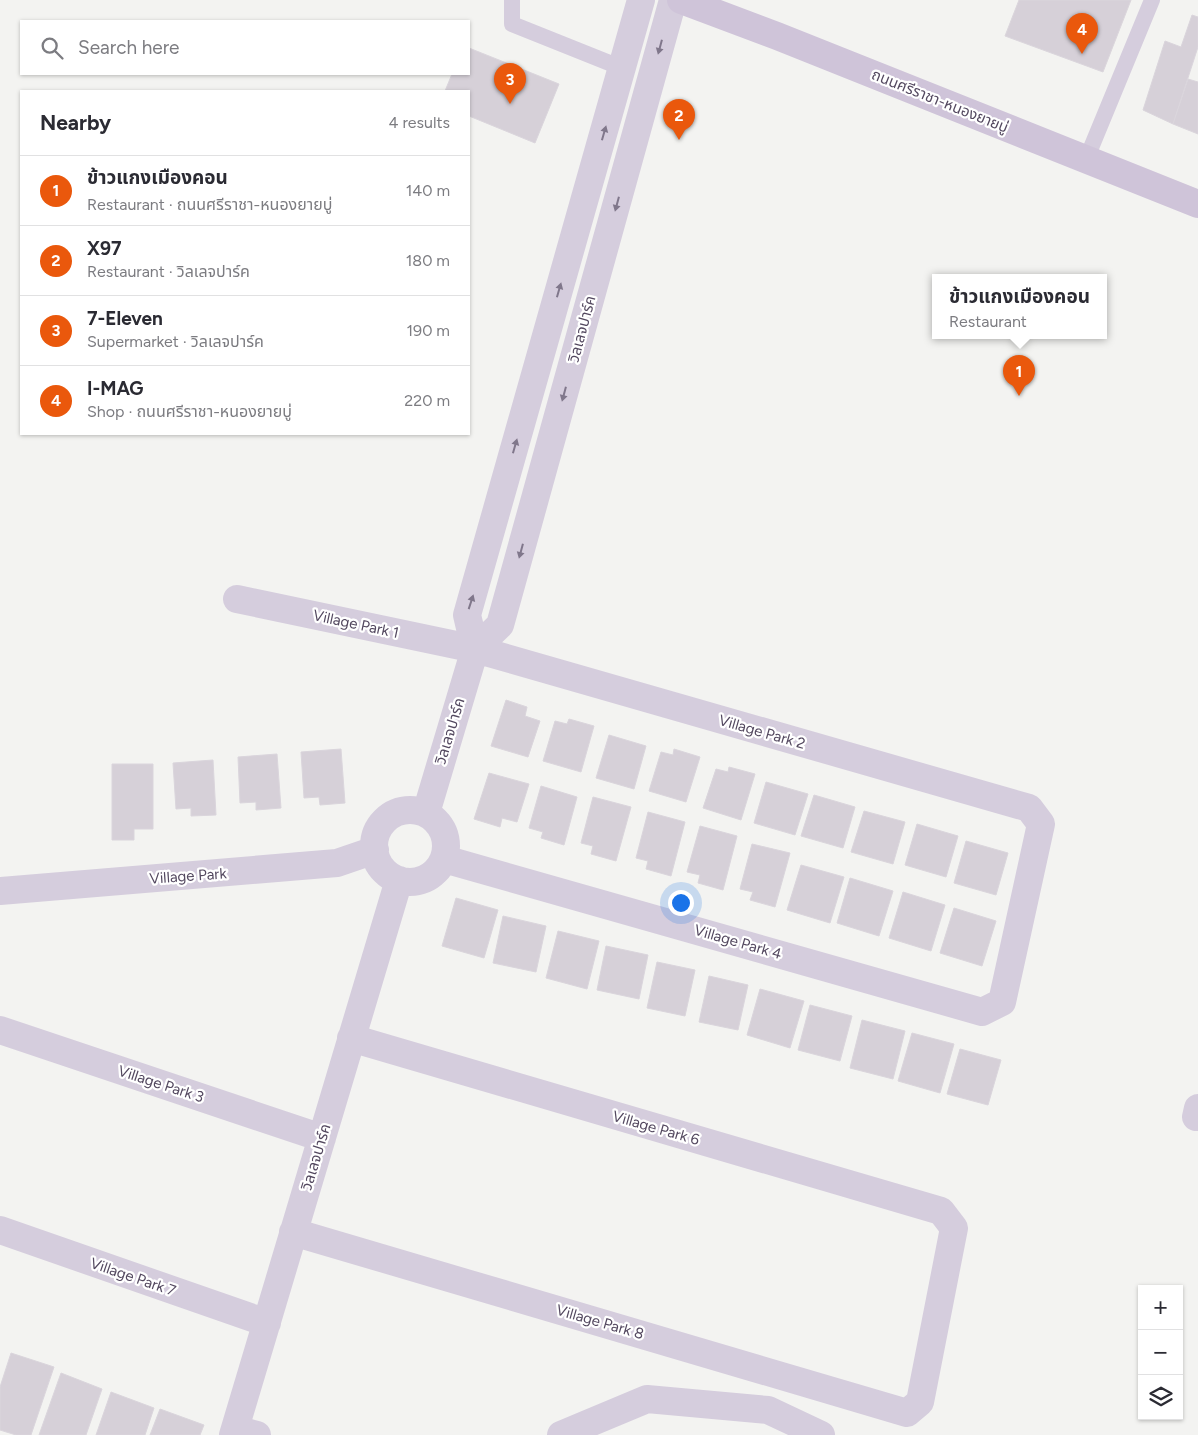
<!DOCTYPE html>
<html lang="en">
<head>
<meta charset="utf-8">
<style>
	:root { --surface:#fff; --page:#f7f7f7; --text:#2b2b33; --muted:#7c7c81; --line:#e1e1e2; --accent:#ea580c }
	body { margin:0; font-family:Figtree,"Noto Sans Thai",sans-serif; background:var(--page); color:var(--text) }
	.controls { position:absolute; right:15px; bottom:15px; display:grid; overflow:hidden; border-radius:0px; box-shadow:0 1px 4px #0004 }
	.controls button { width:45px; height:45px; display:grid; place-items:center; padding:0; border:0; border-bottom:1px solid var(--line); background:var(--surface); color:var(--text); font:25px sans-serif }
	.you { position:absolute; left:680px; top:902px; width:18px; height:18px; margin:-12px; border:4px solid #fff; border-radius:50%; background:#1a73e8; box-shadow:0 0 0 8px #1a73e833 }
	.badge { display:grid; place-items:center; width:32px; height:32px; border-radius:50%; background:var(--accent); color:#fff; font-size:16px; font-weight:700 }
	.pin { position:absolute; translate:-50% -41px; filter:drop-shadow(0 1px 2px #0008) }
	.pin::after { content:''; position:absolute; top:26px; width:18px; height:15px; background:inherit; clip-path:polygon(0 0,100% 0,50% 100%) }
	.popup { position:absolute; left:932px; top:274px; width:175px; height:65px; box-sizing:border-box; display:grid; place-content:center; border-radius:0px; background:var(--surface); filter:drop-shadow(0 1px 4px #0005); font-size:16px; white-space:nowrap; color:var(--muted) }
	.popup b { font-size:19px; color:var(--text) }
	.popup::after { content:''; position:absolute; left:50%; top:100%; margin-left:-10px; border:10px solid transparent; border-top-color:var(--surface) }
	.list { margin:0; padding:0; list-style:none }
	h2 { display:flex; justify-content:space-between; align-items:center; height:65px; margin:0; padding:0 20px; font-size:21px }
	h2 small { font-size:16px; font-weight:400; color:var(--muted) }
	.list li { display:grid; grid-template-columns:32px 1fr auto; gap:15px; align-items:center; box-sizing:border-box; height:70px; padding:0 20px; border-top:1px solid var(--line) }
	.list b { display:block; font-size:19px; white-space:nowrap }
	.list p { margin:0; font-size:16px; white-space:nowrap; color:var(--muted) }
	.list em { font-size:16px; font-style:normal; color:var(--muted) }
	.icon { flex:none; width:28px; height:28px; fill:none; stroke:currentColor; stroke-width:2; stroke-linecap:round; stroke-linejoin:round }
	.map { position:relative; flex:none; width:1198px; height:1435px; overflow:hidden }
	.search { position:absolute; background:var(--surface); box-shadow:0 1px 4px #0004; left:20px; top:20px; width:450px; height:55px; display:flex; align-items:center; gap:12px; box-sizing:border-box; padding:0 18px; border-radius:0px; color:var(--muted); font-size:19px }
	.panel { position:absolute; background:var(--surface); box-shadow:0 1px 4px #0004; left:20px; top:90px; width:450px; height:345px; border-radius:0px }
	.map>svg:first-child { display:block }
	.building { fill:#d6d0d8; stroke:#dad5dc }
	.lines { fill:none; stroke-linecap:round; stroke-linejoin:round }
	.service { stroke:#d5cddd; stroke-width:16 }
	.minor { stroke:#d5cddd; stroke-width:28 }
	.secondary { stroke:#cfc4d9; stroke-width:28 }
	.oneway { fill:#80778b }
	.labels { text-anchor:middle; stroke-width:4.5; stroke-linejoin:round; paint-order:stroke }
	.street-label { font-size:15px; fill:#53485f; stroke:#fff }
</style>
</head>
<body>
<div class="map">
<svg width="1198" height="1435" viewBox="0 0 1198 1435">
	<rect width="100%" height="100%" fill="#f3f3f1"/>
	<path class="building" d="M 1019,0 L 1131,0 L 1103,72 L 1005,36 Z
		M 1192,15 L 1198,17 L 1198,47 L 1173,124 L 1143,110 L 1165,41 L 1181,47 Z
		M 469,48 L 559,84 L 535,143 L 469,116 L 469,91 L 445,91 L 452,74 L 469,74 Z
		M 1188,79 L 1198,82 L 1198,134 L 1173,124 Z
		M 506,700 L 527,707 L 525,716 L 540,721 L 528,757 L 491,746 Z
		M 569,719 L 594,726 L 581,772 L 543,761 L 555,721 L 567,724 Z
		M 609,735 L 646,746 L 634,789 L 596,778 Z
		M 341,749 L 345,803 L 320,805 L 319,797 L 304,798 L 301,752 Z
		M 674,749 L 700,757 L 686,802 L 649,791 L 661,752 L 673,755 Z
		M 277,754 L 281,808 L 256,810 L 256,802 L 240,803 L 238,757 Z
		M 213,760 L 216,815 L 191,816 L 191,808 L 176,809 L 173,763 Z
		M 112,764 L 153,764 L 153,829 L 134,829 L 134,840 L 112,840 Z
		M 729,767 L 755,774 L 741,820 L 703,808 L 716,769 L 728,772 Z
		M 489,773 L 529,784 L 517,822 L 502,818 L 500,827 L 474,819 Z
		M 766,782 L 808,794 L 795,835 L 754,823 Z
		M 541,786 L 577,797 L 564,845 L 541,838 L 543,832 L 529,828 Z
		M 814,795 L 855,807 L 843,848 L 801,836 Z
		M 593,797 L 631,807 L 616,861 L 591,854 L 593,846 L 581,843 Z
		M 864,811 L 905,822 L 893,864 L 851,852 Z
		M 648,812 L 685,822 L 671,876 L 646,869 L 648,861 L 636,858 Z
		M 917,824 L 958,836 L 946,877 L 905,865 Z
		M 700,826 L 737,836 L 723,890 L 698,883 L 700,875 L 687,872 Z
		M 966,841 L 1008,853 L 996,895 L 954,883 Z
		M 752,844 L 790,853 L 775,907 L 750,900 L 753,892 L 740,889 Z
		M 801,865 L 844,877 L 830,923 L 787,910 Z
		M 850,878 L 893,891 L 879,936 L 837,923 Z
		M 903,892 L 945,905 L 931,951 L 889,938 Z
		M 456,898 L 498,910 L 484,958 L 442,946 Z
		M 954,908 L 996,921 L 982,966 L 940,953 Z
		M 503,916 L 546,926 L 536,972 L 493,963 Z
		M 558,931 L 599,941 L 587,989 L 546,978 Z
		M 606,946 L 648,955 L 639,999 L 597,990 Z
		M 657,962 L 695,970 L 685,1016 L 647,1008 Z
		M 709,976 L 748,985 L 738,1030 L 699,1022 Z
		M 760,989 L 804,1001 L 790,1048 L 747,1035 Z
		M 810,1005 L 852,1016 L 840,1061 L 798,1050 Z
		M 862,1020 L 905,1031 L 893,1079 L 850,1068 Z
		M 912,1033 L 954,1044 L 940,1093 L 898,1081 Z
		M 960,1049 L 1001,1060 L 988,1105 L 947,1094 Z
		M 11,1353 L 54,1367 L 31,1435 L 16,1435 L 0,1430 L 0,1387 Z
		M 61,1373 L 102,1389 L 86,1435 L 39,1435 Z
		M 111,1392 L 154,1408 L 145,1435 L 96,1435 Z
		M 160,1409 L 204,1425 L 200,1435 L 150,1435 Z"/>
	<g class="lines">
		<path class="service" d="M 512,0 L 512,24 L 622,68
			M 1086,160 L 1152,0"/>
		<path class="minor" d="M 237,599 L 475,649 L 1029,808 L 1041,824 L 1002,1002 L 982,1012 L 444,859
			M 475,649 L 467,615 L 641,0
			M374 846a36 36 0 1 1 72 0a36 36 0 1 1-72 0Z
			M 426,813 L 475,649 L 500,625 L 673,0
			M 0,891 L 337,863 L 375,850
			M 0,1030 L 322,1138
			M 1196,1117 L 1198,1108
			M 0,1230 L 267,1323
			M 293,1232 L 907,1413 L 920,1402 L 954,1228 L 941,1211 L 351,1038
			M 235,1429 L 257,1435
			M 233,1435 L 399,880
			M 561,1435 L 647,1399 L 768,1410 L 821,1435"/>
		<path class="secondary" d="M 681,0 L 777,36 L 1198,204"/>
	</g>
	<defs><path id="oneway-solid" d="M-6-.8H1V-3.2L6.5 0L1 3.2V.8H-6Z" transform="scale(1.25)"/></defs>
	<g class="oneway">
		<use href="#oneway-solid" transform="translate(660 47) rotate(105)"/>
		<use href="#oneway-solid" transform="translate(604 133) rotate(-74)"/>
		<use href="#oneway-solid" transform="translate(617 204) rotate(105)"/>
		<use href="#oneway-solid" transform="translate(559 290) rotate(-74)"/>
		<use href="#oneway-solid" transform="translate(564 394) rotate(105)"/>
		<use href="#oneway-solid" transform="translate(515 446) rotate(-74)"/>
		<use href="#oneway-solid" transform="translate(521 551) rotate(105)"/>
		<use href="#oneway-solid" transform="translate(471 602) rotate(-72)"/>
	</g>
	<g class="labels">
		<g class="street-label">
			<text transform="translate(940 101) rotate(22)" y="5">ถนนศรีราชา-หนองยายบู่</text>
			<text transform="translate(582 329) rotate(-75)" y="5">วิลเลจปาร์ค</text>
			<text transform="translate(356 624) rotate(12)" y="5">Village Park 1</text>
			<text transform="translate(450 731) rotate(-73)" y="5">วิลเลจปาร์ค</text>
			<text transform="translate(762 732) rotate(16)" y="5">Village Park 2</text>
			<text transform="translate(188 876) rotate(-4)" y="5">Village Park</text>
			<text transform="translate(738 942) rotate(16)" y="5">Village Park 4</text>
			<text transform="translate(161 1084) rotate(18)" y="5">Village Park 3</text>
			<text transform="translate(656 1128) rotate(16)" y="5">Village Park 6</text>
			<text transform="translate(316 1157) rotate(-73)" y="5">วิลเลจปาร์ค</text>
			<text transform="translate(133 1277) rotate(19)" y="5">Village Park 7</text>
			<text transform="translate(600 1322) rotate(16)" y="5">Village Park 8</text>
		</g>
	</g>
</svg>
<div class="controls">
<button>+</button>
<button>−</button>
<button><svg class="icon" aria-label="layers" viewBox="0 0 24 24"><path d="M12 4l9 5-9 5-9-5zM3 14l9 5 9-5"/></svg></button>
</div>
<div class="you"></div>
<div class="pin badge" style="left:1019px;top:396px">1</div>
<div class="popup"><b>ข้าวแกงเมืองคอน</b>Restaurant</div>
<div class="pin badge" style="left:679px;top:140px">2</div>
<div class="pin badge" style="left:510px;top:104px">3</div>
<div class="pin badge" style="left:1082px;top:54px">4</div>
<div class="search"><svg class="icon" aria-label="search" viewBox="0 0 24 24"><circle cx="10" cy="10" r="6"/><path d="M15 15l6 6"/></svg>Search here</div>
<section class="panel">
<h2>Nearby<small>4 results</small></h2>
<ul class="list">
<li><span class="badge">1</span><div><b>ข้าวแกงเมืองคอน</b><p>Restaurant · ถนนศรีราชา-หนองยายบู่</p></div><em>140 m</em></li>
<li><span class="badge">2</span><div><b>X97</b><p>Restaurant · วิลเลจปาร์ค</p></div><em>180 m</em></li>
<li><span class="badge">3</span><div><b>7-Eleven</b><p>Supermarket · วิลเลจปาร์ค</p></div><em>190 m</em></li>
<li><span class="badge">4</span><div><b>I-MAG</b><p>Shop · ถนนศรีราชา-หนองยายบู่</p></div><em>220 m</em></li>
</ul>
</section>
</div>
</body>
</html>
